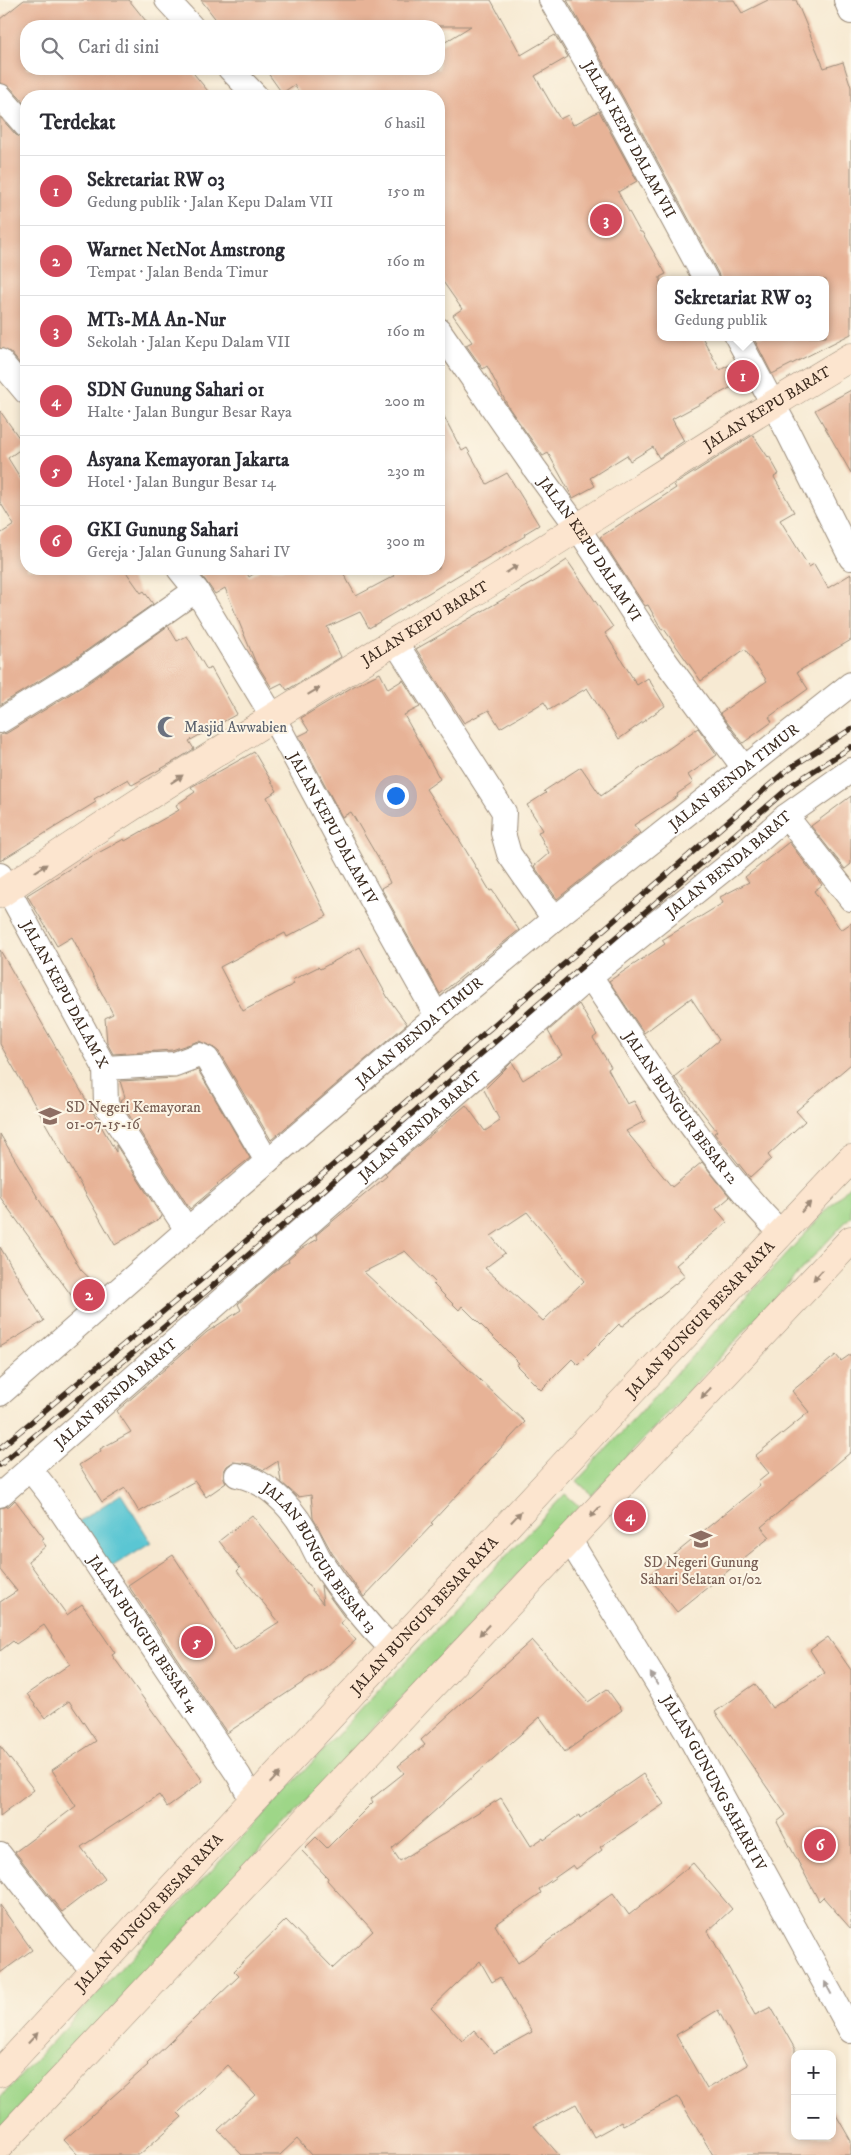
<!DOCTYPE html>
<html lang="id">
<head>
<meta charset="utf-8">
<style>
	:root { --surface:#fff; --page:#f2f2f3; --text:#2b2b33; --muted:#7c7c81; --line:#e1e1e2; --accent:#d1495b }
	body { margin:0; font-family:"IM FELL DW Pica",serif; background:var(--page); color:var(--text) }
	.controls { position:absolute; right:15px; bottom:15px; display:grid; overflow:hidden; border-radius:10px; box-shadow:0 2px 8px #0003 }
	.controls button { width:45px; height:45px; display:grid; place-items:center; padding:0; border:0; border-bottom:1px solid var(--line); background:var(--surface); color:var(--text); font:25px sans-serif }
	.you { position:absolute; left:395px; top:795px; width:18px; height:18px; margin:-12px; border:4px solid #fff; border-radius:50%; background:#1a73e8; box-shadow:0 0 0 8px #1a73e833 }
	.badge { display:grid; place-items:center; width:32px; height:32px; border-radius:50%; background:var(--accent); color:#fff; font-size:16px; font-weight:700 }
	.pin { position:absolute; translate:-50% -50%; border:2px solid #fff; box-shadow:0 1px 5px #0006 }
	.popup { position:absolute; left:657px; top:276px; width:172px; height:65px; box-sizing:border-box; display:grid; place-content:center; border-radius:10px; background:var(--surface); filter:drop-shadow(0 1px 4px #0005); font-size:16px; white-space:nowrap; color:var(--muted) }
	.popup b { font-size:19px; color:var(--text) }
	.popup::after { content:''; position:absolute; left:50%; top:100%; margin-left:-10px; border:10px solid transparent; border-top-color:var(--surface) }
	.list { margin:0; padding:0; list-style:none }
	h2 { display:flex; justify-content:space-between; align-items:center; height:65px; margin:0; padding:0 20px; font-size:21px }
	h2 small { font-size:16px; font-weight:400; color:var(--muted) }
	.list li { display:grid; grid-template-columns:32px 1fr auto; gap:15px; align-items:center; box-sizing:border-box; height:70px; padding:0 20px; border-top:1px solid var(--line) }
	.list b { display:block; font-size:19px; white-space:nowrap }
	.list p { margin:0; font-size:16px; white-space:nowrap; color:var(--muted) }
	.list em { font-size:16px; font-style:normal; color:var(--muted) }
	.icon { flex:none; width:28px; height:28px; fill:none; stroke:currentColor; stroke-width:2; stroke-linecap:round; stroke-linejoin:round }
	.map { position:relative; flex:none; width:851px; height:2155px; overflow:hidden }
	.search { position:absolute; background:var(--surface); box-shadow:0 2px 8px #0003; left:20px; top:20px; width:425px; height:55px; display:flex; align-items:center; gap:12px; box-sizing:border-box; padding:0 18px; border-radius:20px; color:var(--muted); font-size:19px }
	.panel { position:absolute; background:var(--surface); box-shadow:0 2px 8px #0003; left:20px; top:90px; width:425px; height:485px; border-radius:20px }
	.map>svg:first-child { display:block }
	.green { fill:#9ed688; stroke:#6c8053 }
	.water { fill:#5ac6d3; stroke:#4a7878 }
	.building { fill:#e7b397; fill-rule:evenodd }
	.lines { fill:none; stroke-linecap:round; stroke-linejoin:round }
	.street-casing { stroke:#998a78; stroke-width:26 }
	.secondary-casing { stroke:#998a78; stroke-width:29 }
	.street { stroke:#fff; stroke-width:24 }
	.secondary { stroke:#fce5cf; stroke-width:28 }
	.rail-casing { stroke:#3b2a1e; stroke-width:5.5 }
	.rail { stroke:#fcf5e5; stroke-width:4; stroke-dasharray:11; stroke-linecap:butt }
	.oneway { fill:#9c8876 }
	.oneway2 { fill:#a79f9a }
	.labels { text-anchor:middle; stroke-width:4; stroke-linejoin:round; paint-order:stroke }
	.street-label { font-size:15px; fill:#3b2a1e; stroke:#fcf5e5 }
	.worship-label { font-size:15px; fill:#5b616d; stroke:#fcf5e5; text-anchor:start }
	.education-label { font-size:15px; fill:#785e54; stroke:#fcf5e5; text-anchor:start }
</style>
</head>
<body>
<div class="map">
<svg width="851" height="2155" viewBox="0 0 851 2155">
	<rect width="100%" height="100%" fill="#fcf5e5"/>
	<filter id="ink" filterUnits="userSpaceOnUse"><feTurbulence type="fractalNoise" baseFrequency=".02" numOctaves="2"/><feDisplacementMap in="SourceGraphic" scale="10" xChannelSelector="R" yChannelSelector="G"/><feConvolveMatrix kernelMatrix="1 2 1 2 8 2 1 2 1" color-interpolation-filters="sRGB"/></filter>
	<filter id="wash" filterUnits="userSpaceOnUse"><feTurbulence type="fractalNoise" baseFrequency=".0096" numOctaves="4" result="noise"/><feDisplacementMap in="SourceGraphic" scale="20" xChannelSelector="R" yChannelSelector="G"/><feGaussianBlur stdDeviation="1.12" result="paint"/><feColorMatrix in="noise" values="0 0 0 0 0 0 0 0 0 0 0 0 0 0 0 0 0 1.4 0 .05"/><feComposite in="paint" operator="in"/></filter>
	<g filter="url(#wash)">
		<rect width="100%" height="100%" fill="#f7ead3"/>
		<path class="green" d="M 851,1184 L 851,1216 L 592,1495 L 577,1481 Z
			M 565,1494 L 580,1507 L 0,2129 L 0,2098 L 396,1672 Z"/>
		<path class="water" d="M 121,1494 L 151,1542 L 105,1571 L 75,1524 Z"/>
		<g id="blocks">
			<path class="building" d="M 24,0 L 129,0 L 150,26 L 26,26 L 26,69 L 190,69 L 212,96 L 26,96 L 26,105 L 10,87 L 0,83 L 0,19 Z
				M 201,0 L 491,0 L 521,55 L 555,35 L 568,57 L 535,76 L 560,119 L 568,115 L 573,125 L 599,111 L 637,181 L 618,192 L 640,232 L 642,232 L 666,274 L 660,277 L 660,337 L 702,337 L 720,370 L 735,362 L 748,387 L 745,389 L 741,382 L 672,419 L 684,441 L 659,458 L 653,447 L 630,461 L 627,455 L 590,478 L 595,486 L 573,498 L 548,453 L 543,456 L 509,408 L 487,366 L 483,369 L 466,345 L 472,342 L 453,315 L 462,309 L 439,276 L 439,96 L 302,96 L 294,85 L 282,93 L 265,69 L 439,69 L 439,46 L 471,26 L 221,26 Z
				M 567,0 L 734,0 L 742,13 L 768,0 L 796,0 L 824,68 L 843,62 L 851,87 L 851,334 L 772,374 L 753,337 L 826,337 L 826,280 L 720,280 L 718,273 L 623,97 Z
				M 0,117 L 16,135 L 26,139 L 26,371 L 10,352 L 0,348 Z
				M 851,390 L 851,473 L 815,410 Z
				M 439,407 L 462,451 L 467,448 L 487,484 L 507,473 L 539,525 L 524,534 L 525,536 L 369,628 L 360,612 L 327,627 L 341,657 L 287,690 L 282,683 L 272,688 L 255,661 L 225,588 L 215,594 L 200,573 L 207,569 L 254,569 L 247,573 L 249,577 L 261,569 L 341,569 L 356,596 L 394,576 L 389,569 L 439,569 Z
				M 0,411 L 25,446 L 8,458 L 26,487 L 26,569 L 124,569 L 141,593 L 144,591 L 153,604 L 73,660 L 0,705 L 0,534 L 14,525 L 0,502 Z
				M 753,435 L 768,457 L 769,456 L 779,474 L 774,477 L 794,512 L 780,520 L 809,567 L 814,564 L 828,588 L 851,574 L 851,640 L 797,672 L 808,689 L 769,717 L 772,722 L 743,743 L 720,713 L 767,681 L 745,649 L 701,681 L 664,629 L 662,630 L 648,605 L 645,606 L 600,537 L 676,488 L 674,485 Z
				M 567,560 L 613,627 L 605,633 L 637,685 L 648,678 L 665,706 L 619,739 L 587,688 L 549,710 L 544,702 L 500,728 L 489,710 L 464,723 L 416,649 L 537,580 Z
				M 168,626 L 177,641 L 187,636 L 207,670 L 211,668 L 237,714 L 189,741 L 194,749 L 175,761 L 132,785 L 128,779 L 94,799 L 96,802 L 0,861 L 0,735 L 7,733 L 88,683 Z
				M 380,673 L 388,689 L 403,680 L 420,707 L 404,715 L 440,779 L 426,789 L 459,839 L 490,891 L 492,890 L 519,930 L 440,994 L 381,888 L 390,883 L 381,863 L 351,812 L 342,817 L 299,736 L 309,731 L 301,718 L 354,686 Z
				M 698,728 L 717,755 L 688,775 L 693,783 L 677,794 L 678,796 L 634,825 L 640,833 L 557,899 L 534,866 L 549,853 L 538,832 L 543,830 L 527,805 L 546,793 L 544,791 L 581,767 L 601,796 Z
				M 254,752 L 277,791 L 267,797 L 327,916 L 287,937 L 285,933 L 220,967 L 243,1011 L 294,984 L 292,980 L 318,967 L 320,969 L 360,947 L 388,998 L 407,1024 L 271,1140 L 219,1052 L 213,1047 L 199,1041 L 172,1050 L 113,1054 L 107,1043 L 105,1018 L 113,1014 L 89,969 L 72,937 L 57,946 L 27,895 L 74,866 L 124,839 L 125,841 L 179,810 L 176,805 L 195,792 L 191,787 Z
				M 851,796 L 851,864 L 845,869 L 811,826 Z
				M 789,842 L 822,885 L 814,891 L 841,930 L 851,923 L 851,1064 L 796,1111 L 805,1121 L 768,1155 L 771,1159 L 750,1178 L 714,1133 L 717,1131 L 674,1077 L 719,1040 L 691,998 L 644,1033 L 609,981 L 665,944 L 662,940 L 723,903 L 720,897 L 749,882 L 745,877 Z
				M 0,950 L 116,1152 L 116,1145 L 162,1217 L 115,1245 L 0,1044 Z
				M 579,1004 L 597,1035 L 593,1038 L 611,1067 L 608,1069 L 627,1104 L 634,1101 L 645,1121 L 626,1131 L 672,1187 L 702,1162 L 730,1197 L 716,1209 L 727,1222 L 676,1265 L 685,1276 L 621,1327 L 619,1324 L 578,1365 L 572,1359 L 541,1390 L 516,1365 L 519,1363 L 462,1306 L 459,1310 L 433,1284 L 435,1282 L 405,1251 L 364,1272 L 525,1422 L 431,1523 L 433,1524 L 364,1597 L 332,1553 L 313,1518 L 311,1495 L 298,1497 L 281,1482 L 278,1461 L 264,1470 L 251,1464 L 233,1462 L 227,1466 L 224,1471 L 224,1478 L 226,1483 L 206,1497 L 195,1481 L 139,1512 L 125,1488 L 102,1502 L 79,1465 L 101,1451 L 100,1449 L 131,1432 L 117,1411 L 207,1332 L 241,1310 L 238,1304 L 281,1266 L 289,1262 L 288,1260 L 302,1248 L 318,1239 L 316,1235 L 387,1176 L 385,1174 L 466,1105 L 485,1131 L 500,1121 L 484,1090 L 512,1062 L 523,1080 L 562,1055 L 548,1031 ZM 527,1212 L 584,1281 L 543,1321 L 485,1268 L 505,1253 L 491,1236 Z
				M 198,1070 L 250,1158 L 217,1184 L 218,1185 L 190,1209 L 120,1101 L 125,1097 L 120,1081 L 176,1078 Z
				M 0,1134 L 81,1270 L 100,1288 L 79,1306 L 0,1197 Z
				M 0,1247 L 44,1321 L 0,1347 Z
				M 851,1354 L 851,1452 L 761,1527 L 770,1537 L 677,1612 L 648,1576 L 760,1485 L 758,1482 L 769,1473 L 755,1456 L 809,1412 L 792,1391 L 836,1355 L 841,1361 Z
				M 15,1500 L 44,1538 L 41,1540 L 46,1546 L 28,1561 L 67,1615 L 82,1604 L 115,1653 L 112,1655 L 203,1781 L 167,1807 L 159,1795 L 81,1847 L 105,1879 L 62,1912 L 15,1852 L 76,1806 L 52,1770 L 96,1741 L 69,1701 L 45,1718 L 27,1694 L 70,1664 L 44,1625 L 16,1644 L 13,1641 L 0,1651 L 0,1602 L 17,1591 L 0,1570 L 0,1508 L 9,1506 Z
				M 252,1515 L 323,1604 L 321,1585 L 345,1618 L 341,1623 L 356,1640 L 326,1667 L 227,1733 L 128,1585 L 173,1555 L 235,1650 L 279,1622 L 237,1571 L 240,1568 L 219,1541 Z
				M 828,1637 L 851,1670 L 851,1929 L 823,1897 L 819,1901 L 777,1822 L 786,1815 L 715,1712 L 755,1684 L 772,1708 L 825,1673 L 810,1650 Z
				M 532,1640 L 588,1702 L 607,1689 L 622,1710 L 565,1752 L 540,1717 L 392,1849 L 400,1861 L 501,1798 L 531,1846 L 543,1838 L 544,1840 L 579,1815 L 580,1818 L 643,1774 L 664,1804 L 600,1847 L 602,1850 L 576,1869 L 573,1865 L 539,1889 L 541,1893 L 495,1925 L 518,1963 L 613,1893 L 629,1915 L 693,1863 L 732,1909 L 708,1931 L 755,2015 L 771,2007 L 795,2049 L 795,2136 L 832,2136 L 832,2108 L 851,2141 L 851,2155 L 713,2155 L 678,2097 L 623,2125 L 621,2122 L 594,2137 L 576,2104 L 534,2126 L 559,2155 L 311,2155 L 297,2139 L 280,2155 L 242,2155 L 218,2130 L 255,2095 L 228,2065 L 178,2113 L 182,2117 L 139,2155 L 78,2155 L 64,2140 L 148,2065 L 147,2064 L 239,1976 L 234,1971 L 286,1920 L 333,1968 L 373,1931 L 327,1880 L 328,1878 L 302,1851 L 316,1837 L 327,1848 L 373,1802 L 371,1799 L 404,1773 L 398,1766 L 425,1745 L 421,1740 ZM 480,1961 L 492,1982 L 500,1977 L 532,2032 L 494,2053 L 474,2030 L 462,2041 L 431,2008 ZM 718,2010 L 748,2065 L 707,2089 L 676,2035 Z
				M 0,1746 L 34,1790 L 0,1816 Z
				M 0,1905 L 32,1950 L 0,1973 Z"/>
		</g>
	</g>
	<g filter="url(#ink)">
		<use href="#blocks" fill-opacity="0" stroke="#998a78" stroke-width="1"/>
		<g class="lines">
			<g class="street-casing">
				<g id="street">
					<path d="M 167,0 L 191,26"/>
					<path id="s1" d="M 551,0 L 611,104 L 706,280"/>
					<path d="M 846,0 L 851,12"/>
					<path d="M 230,69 L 256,96"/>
					<path d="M 0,96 L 26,126"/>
					<path id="s2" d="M 439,330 L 535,469 L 578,528 L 658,651 L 744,768"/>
					<path d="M 737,337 L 788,432 L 851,558"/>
					<path d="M 0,361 L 26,392"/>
					<path id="s3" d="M 179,569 L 196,590 L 273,717 L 363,884 L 437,1016"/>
					<path d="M 395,642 L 504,812 L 503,833 L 509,854 L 554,919"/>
					<path d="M 0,721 L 81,671 L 196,590"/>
					<path d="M 786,816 L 851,899"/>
					<path id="s4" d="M 0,875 L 105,1068 L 106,1105 L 187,1230"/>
					<path id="s5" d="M 590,976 C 649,1065 706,1157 781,1233"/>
					<path d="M 105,1068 L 175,1064 L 199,1055 L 207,1059 L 267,1161"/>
					<path id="s6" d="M 0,1394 L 187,1230 L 437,1016 L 554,919 L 851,684"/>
					<path id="s7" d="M 30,1469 L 49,1493 L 239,1776 L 253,1802"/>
					<path id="s8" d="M 237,1475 C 265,1480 290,1505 304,1529 C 310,1539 314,1550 320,1560 C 341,1592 366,1623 393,1650"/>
					<path id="s9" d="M 0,1495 L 590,976 L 743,854 L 786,816 L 851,770"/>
					<path id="s10" d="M 569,1539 L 686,1730 L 851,2031"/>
					<path d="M 0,1855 L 70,1945 L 95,1972"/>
				</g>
			</g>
			<g class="secondary-casing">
				<g id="secondary">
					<path id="s11" d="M 0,894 C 163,783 332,681 499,577 C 617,504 732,427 851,357"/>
					<path id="s12" d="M 0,2073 L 607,1418 L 851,1159"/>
					<path d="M 0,2145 L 851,1240"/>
				</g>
			</g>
			<use href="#street" class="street"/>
			<use href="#secondary" class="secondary"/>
			<g class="rail-casing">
				<path id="rail" d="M 0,1448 L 202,1279 L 787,770 L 851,729
					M 0,1465 L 209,1289 L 793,784 L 851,747"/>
			</g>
			<use href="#rail" class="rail"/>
		</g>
		<defs><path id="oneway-solid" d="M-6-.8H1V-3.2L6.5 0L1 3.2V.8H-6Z" transform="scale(1.25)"/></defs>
		<g class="oneway">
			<use href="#oneway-solid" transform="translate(512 569) rotate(-32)"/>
			<use href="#oneway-solid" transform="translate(314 691) rotate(-31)"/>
			<use href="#oneway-solid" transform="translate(177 779) rotate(-33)"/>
			<use href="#oneway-solid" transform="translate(41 868) rotate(-33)"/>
			<use href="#oneway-solid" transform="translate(806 1207) rotate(-47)"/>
			<use href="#oneway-solid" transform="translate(818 1275) rotate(133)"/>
			<use href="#oneway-solid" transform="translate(706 1393) rotate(133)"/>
			<use href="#oneway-solid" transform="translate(595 1512) rotate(133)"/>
			<use href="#oneway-solid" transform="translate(516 1517) rotate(-47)"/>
			<use href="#oneway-solid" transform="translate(484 1630) rotate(133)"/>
			<use href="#oneway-solid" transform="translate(275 1778) rotate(-47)"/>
			<use href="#oneway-solid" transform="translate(33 2038) rotate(-47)"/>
		</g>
		<g class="oneway2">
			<use href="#oneway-solid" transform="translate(654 1679) rotate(-121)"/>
			<use href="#oneway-solid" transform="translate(828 1988) rotate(-118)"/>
		</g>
	</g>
	<defs>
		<g id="mosque-bare" transform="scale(1.725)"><path d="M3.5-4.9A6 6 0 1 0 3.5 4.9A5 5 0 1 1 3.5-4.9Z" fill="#6b7280" stroke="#fcf5e5" stroke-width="2.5" paint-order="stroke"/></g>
		<g id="school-bare" transform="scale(1.725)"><path d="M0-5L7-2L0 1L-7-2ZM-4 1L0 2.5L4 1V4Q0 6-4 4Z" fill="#8d6e63" stroke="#fcf5e5" stroke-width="2.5" paint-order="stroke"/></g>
	</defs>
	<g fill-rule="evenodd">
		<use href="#mosque-bare" x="168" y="727"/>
		<use href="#school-bare" x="50" y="1116"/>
		<use href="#school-bare" x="701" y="1539"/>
	</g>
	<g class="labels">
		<g class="street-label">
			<text dy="5" stroke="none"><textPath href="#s1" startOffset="160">JALAN KEPU DALAM VII</textPath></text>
			<text dy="5" stroke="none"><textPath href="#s11" startOffset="908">JALAN KEPU BARAT</textPath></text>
			<text dy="5" stroke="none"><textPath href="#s2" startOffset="266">JALAN KEPU DALAM VI</textPath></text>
			<text dy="5" stroke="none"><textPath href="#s11" startOffset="504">JALAN KEPU BARAT</textPath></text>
			<text dy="5" stroke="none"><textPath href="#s6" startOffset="959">JALAN BENDA TIMUR</textPath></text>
			<text dy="5" stroke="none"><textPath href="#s3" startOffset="302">JALAN KEPU DALAM IV</textPath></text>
			<text dy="5" stroke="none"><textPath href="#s9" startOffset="964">JALAN BENDA BARAT</textPath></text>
			<text dy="5" stroke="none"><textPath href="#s4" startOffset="136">JALAN KEPU DALAM X</textPath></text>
			<text dy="5" stroke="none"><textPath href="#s6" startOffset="554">JALAN BENDA TIMUR</textPath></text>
			<text dy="5" stroke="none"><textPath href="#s5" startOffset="160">JALAN BUNGUR BESAR 12</textPath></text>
			<text dy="5" stroke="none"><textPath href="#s9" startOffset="559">JALAN BENDA BARAT</textPath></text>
			<text dy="5" stroke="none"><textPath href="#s12" startOffset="1029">JALAN BUNGUR BESAR RAYA</textPath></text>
			<text dy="5" stroke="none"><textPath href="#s9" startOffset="154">JALAN BENDA BARAT</textPath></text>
			<text dy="5" stroke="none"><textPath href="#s8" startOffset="120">JALAN BUNGUR BESAR 13</textPath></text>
			<text dy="5" stroke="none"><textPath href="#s12" startOffset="624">JALAN BUNGUR BESAR RAYA</textPath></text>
			<text dy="5" stroke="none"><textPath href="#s7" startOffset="200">JALAN BUNGUR BESAR 14</textPath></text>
			<text dy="5" stroke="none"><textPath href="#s10" startOffset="284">JALAN GUNUNG SAHARI IV</textPath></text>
			<text dy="5" stroke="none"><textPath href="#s12" startOffset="219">JALAN BUNGUR BESAR RAYA</textPath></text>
		</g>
		<g class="worship-label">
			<text x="184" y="732">Masjid Awwabien</text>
		</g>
		<g class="education-label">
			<text x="66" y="1112">SD Negeri Kemayoran<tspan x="66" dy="17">01-07-15-16</tspan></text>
			<text x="701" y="1567" text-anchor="middle">SD Negeri Gunung<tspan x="701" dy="17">Sahari Selatan 01/02</tspan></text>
		</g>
	</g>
</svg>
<div class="controls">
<button>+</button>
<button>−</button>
</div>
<div class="you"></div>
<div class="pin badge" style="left:743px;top:376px">1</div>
<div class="popup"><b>Sekretariat RW 03</b>Gedung publik</div>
<div class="pin badge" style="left:89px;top:1295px">2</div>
<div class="pin badge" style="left:606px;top:220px">3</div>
<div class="pin badge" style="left:630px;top:1516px">4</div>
<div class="pin badge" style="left:197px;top:1642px">5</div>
<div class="pin badge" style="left:820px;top:1845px">6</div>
<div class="search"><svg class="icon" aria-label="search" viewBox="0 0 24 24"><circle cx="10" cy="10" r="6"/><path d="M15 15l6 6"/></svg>Cari di sini</div>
<section class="panel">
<h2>Terdekat<small>6 hasil</small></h2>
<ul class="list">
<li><span class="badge">1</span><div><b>Sekretariat RW 03</b><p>Gedung publik · Jalan Kepu Dalam VII</p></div><em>150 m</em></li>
<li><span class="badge">2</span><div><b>Warnet NetNot Amstrong</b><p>Tempat · Jalan Benda Timur</p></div><em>160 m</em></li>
<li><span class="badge">3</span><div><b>MTs-MA An-Nur</b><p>Sekolah · Jalan Kepu Dalam VII</p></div><em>160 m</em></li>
<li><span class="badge">4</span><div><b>SDN Gunung Sahari 01</b><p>Halte · Jalan Bungur Besar Raya</p></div><em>200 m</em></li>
<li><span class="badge">5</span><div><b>Asyana Kemayoran Jakarta</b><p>Hotel · Jalan Bungur Besar 14</p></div><em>230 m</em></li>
<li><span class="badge">6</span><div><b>GKI Gunung Sahari</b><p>Gereja · Jalan Gunung Sahari IV</p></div><em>300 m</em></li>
</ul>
</section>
</div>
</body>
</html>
